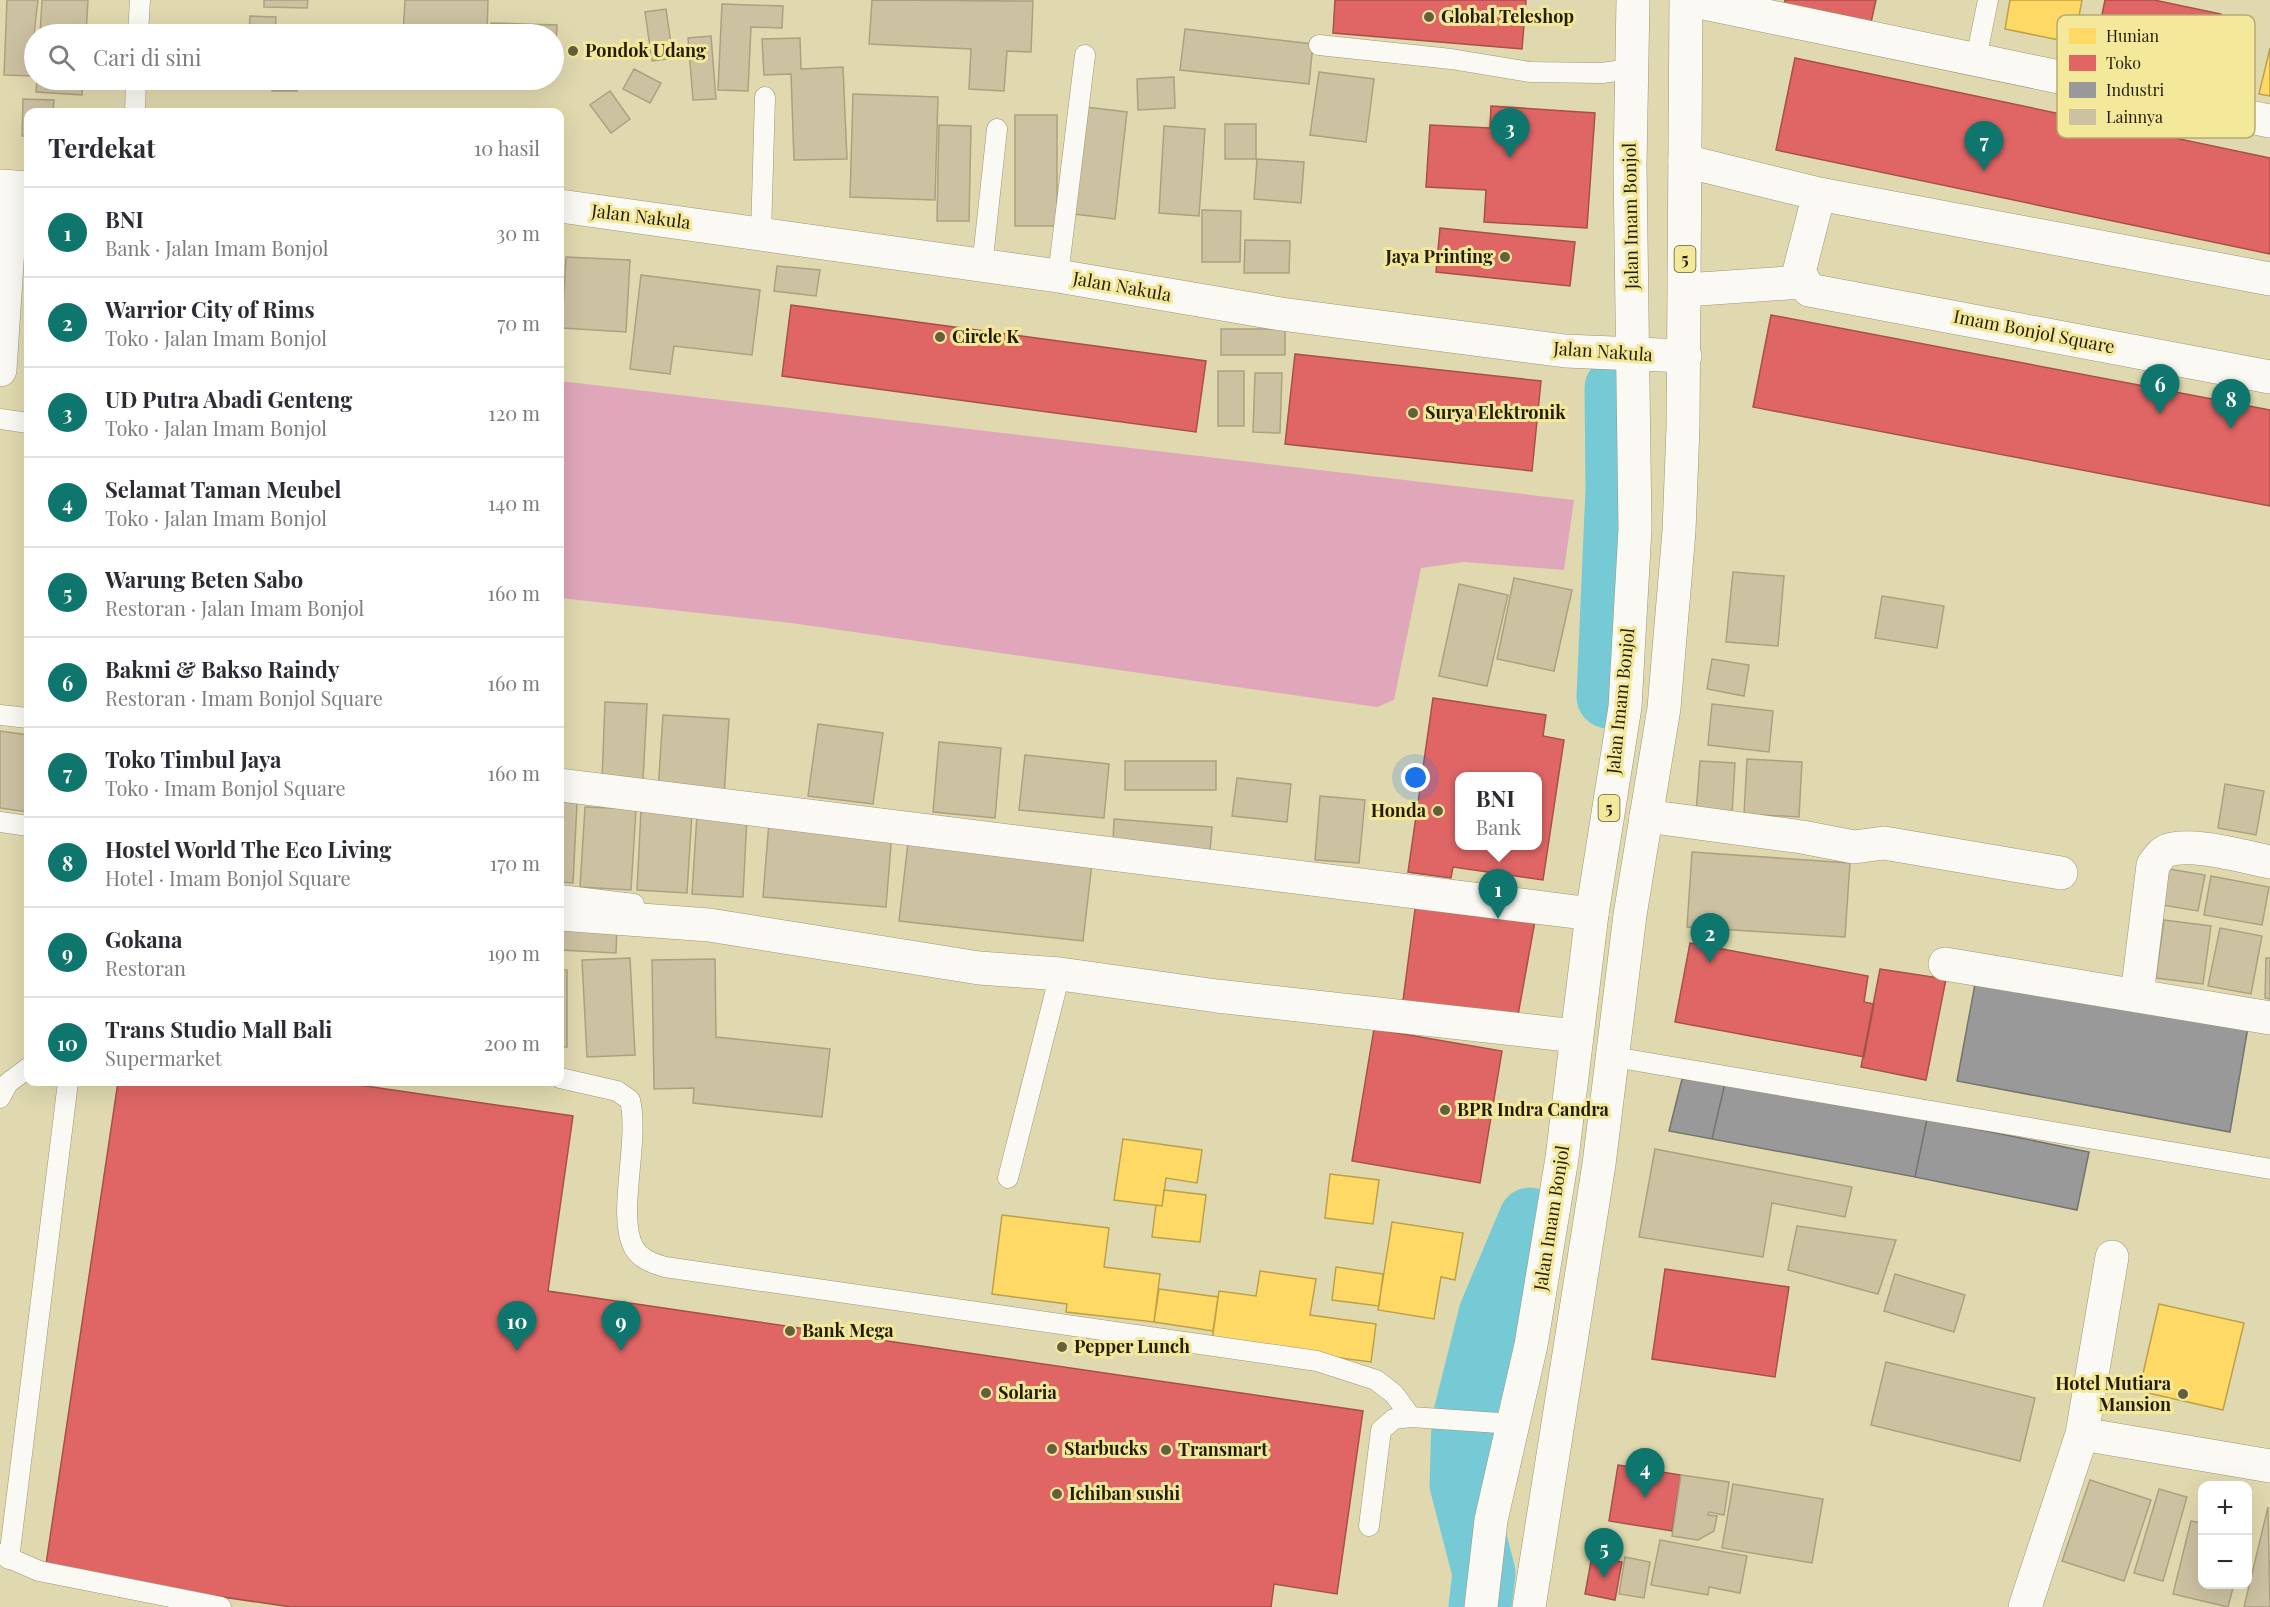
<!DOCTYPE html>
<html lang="id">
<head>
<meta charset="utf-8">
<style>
	:root { --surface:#fff; --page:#f2f2f3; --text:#2b2b33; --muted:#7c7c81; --line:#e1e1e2; --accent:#0f766e }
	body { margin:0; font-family:"Playfair Display",serif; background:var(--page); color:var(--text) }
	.controls { position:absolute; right:18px; bottom:18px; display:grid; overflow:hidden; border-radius:12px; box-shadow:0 6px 24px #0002 }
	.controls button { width:54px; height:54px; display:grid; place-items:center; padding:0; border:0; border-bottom:2px solid var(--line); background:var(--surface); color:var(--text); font:30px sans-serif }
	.you { position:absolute; left:1416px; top:778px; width:21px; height:21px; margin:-15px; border:4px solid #fff; border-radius:50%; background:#1a73e8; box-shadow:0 0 0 9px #1a73e833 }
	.badge { display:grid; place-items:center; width:39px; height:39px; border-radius:50%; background:var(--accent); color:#fff; font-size:20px; font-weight:700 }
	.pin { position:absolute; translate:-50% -50px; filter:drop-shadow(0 2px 3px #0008) }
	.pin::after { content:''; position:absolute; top:32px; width:21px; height:18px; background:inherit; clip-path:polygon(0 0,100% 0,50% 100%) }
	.popup { position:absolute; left:1455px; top:772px; width:87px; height:78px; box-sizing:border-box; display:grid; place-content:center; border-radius:12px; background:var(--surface); filter:drop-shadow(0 2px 4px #0005); font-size:20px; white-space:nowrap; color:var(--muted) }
	.popup b { font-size:22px; color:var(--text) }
	.popup::after { content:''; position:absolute; left:50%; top:100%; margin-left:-12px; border:12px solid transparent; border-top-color:var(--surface) }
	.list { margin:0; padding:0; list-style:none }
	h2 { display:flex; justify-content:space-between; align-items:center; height:78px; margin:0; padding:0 24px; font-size:26px }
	h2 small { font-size:20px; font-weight:400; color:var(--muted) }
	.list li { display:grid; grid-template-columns:39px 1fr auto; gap:18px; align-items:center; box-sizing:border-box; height:90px; padding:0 24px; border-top:2px solid var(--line) }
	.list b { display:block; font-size:22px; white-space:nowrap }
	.list p { margin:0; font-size:20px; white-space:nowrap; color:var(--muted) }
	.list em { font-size:20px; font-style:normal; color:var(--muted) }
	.icon { flex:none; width:33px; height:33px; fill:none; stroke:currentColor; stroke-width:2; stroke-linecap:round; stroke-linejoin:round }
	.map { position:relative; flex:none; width:2270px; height:1607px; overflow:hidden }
	.search { position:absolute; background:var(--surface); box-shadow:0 6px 24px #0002; left:24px; top:24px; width:540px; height:66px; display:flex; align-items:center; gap:15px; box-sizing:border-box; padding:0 21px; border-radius:33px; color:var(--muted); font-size:22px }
	.panel { position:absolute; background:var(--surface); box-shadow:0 6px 24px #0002; left:24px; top:108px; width:540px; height:978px; border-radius:12px }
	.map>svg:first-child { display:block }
	.forest { fill:#e0a6b9 }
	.homes { fill:#ffd966; stroke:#bda147; stroke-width:1.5 }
	.shops { fill:#e06666; stroke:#a75047; stroke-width:1.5; fill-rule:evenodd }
	.industry { fill:#999; stroke:#75746b; stroke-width:1.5 }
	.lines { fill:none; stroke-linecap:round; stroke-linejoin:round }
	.river { stroke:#76cad6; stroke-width:63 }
	.building { fill:#ccc1a1; stroke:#aba180; stroke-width:1.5 }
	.lane-casing { stroke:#9c9675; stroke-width:21 }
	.street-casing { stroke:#9c9675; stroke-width:34 }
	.secondary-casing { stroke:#9c9675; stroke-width:34 }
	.highway-casing { stroke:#9c9675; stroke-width:34 }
	.lane { stroke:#faf9f3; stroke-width:20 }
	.street { stroke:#faf9f3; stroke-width:33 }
	.secondary { stroke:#faf9f3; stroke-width:33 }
	.highway { stroke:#faf9f3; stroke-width:33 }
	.poi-dot { fill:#645f3d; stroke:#f4e89b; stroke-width:2 }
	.labels { text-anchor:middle; stroke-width:6; stroke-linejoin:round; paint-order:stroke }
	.shield { fill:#f4e89b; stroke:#615a2e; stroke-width:1.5 }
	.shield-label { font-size:16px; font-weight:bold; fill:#221d00 }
	.poi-label { font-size:18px; font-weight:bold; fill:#221d00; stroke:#f4e89b; text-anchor:start }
	.street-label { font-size:18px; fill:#221d00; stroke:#f4e89b }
	.key { fill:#f4e89b; stroke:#b5ab6c; stroke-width:1.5 }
	.key-label { font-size:16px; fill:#221d00 }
</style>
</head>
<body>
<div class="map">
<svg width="2270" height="1607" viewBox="0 0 2270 1607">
	<rect width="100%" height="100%" fill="#e0d9af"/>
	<path class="forest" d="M 560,381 L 1574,500 L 1564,570 L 1464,562 L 1421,568 L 1394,700 L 1377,707 L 791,623 L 560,598 Z"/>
	<path class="homes" d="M 2010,0 L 2082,0 L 2074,43 L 2005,29 Z
		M 2270,48 L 2270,96 L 2259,94 Z
		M 1123,1139 L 1202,1150 L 1197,1183 L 1166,1178 L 1162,1206 L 1114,1200 Z
		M 1330,1174 L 1379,1180 L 1373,1224 L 1325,1218 Z
		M 1164,1190 L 1206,1195 L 1200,1242 L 1152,1237 L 1156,1205 L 1162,1206 Z
		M 1002,1215 L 1109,1228 L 1104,1267 L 1160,1274 L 1154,1322 L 1066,1312 L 1067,1304 L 992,1294 Z
		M 1392,1222 L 1463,1233 L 1455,1280 L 1441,1277 L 1434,1319 L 1378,1310 Z
		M 1336,1267 L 1383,1274 L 1379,1306 L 1332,1300 Z
		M 1260,1271 L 1316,1279 L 1310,1315 L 1376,1324 L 1371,1362 L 1212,1341 L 1219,1291 L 1256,1296 Z
		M 1159,1289 L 1218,1297 L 1213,1331 L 1154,1322 Z
		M 2159,1304 L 2244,1323 L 2223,1410 L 2139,1391 Z"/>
	<path class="shops" d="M 1335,0 L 1526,0 L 1522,49 L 1333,33 Z
		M 1785,0 L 1876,0 L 1870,27 L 1783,10 Z
		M 2105,0 L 2154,0 L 2221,14 L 2212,57 L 2098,34 Z
		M 1795,58 L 2270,158 L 2270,254 L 1776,150 Z
		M 1491,106 L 1595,113 L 1587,228 L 1484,222 L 1486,190 L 1426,187 L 1430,125 L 1490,128 Z
		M 1440,228 L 1575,242 L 1570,286 L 1436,272 Z
		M 791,305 L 1206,361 L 1196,432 L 782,376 Z
		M 1771,315 L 2270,410 L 2270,506 L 1753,407 Z
		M 1295,354 L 1541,381 L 1532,471 L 1285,444 Z
		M 1433,698 L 1546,715 L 1543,736 L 1564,740 L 1543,880 L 1453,867 L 1451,878 L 1408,872 ZM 1459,776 L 1537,776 L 1537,846 L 1459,846 Z
		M 1417,894 L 1537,910 L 1516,1026 L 1402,1008 Z
		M 1690,943 L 1868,976 L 1864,1002 L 1874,1004 L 1864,1057 L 1675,1022 Z
		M 1880,969 L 1946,979 L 1926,1080 L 1861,1067 Z
		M 1374,1029 L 1502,1051 L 1480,1183 L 1352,1161 Z
		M 118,1082 L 338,1082 L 573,1116 L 548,1291 L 1363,1411 L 1337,1594 L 1274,1584 L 1271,1607 L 291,1607 L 45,1571 Z
		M 1665,1269 L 1789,1287 L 1775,1377 L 1652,1359 Z
		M 1618,1465 L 1681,1475 L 1672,1531 L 1609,1521 Z
		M 1592,1556 L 1622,1562 L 1615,1600 L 1585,1594 Z"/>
	<path class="industry" d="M 1975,984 L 2248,1027 L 2230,1132 L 1957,1081 Z
		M 1682,1079 L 1725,1083 L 1712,1139 L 1669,1131 Z
		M 1725,1083 L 1927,1119 L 1915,1177 L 1712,1139 Z
		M 1927,1119 L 2089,1152 L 2077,1210 L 1915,1177 Z"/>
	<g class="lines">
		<path class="river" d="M 1608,697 L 1617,489 L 1616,388
			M 1480,1607 L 1484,1573 L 1461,1484 L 1463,1422 L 1490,1314 L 1530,1219"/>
	</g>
	<path class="building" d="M 7,0 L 38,0 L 34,34 L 34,76 L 4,75 Z
		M 42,0 L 88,0 L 86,34 L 40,34 Z
		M 264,0 L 308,0 L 307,8 L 264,7 Z
		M 405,0 L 488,0 L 487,34 L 403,34 Z
		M 872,0 L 1033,1 L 1031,52 L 1007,51 L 1004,91 L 969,89 L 971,49 L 869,44 Z
		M 722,4 L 783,6 L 782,28 L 751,27 L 748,91 L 718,90 Z
		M 666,9 L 673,58 L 652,61 L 645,12 Z
		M 250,16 L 276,17 L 275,34 L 249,34 Z
		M 491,23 L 557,25 L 555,65 L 554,34 L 490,34 Z
		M 1185,29 L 1313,44 L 1309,84 L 1180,70 Z
		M 711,36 L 716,99 L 693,100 L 688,38 Z
		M 800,38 L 801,69 L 843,67 L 847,159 L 794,160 L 791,74 L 764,75 L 762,39 Z
		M 634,69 L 661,83 L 650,103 L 623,89 Z
		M 1319,72 L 1374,79 L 1366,142 L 1310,135 Z
		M 1174,77 L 1175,108 L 1138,110 L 1137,79 Z
		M 37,80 L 83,80 L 82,95 L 36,92 Z
		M 273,80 L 297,80 L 297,91 L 272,91 Z
		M 610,91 L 630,119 L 611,133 L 590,105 Z
		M 853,94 L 938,97 L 935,200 L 850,197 Z
		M 23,99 L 54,100 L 53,112 L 28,112 L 28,136 L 22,136 Z
		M 1086,107 L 1127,112 L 1115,219 L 1074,214 Z
		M 1015,115 L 1057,115 L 1057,226 L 1015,226 Z
		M 1225,124 L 1256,124 L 1256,159 L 1225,159 Z
		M 939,125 L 971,126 L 969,221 L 937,221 Z
		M 1164,126 L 1205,129 L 1199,216 L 1159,213 Z
		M 1257,159 L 1304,162 L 1301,203 L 1254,199 Z
		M 1202,210 L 1241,211 L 1240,262 L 1202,262 Z
		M 1245,240 L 1290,241 L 1289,273 L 1244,273 Z
		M 566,257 L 630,260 L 626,332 L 562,328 Z
		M 777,266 L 820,270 L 816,296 L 774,291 Z
		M 641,275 L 760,290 L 752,355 L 674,346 L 670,374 L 630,369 Z
		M 1221,329 L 1285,329 L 1285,355 L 1221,355 Z
		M 1218,371 L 1244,371 L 1244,426 L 1218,426 Z
		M 1255,373 L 1282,373 L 1280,433 L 1253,432 Z
		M 1733,572 L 1784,576 L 1778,646 L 1726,642 Z
		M 1514,578 L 1572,590 L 1554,671 L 1497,659 Z
		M 1459,584 L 1508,595 L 1487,686 L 1439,676 Z
		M 1882,596 L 1944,606 L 1937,648 L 1875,638 Z
		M 1712,659 L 1749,665 L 1744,696 L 1707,689 Z
		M 605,702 L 647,704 L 643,781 L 602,780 Z
		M 1712,704 L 1773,711 L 1769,752 L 1708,745 Z
		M 663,715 L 729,719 L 724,796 L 658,791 Z
		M 818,724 L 883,733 L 873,804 L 808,796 Z
		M 0,731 L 28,735 L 28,812 L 0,808 Z
		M 939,742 L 1001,748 L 995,818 L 933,812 Z
		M 1025,755 L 1109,764 L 1104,818 L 1019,810 Z
		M 1747,759 L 1802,762 L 1799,817 L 1744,814 Z
		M 1125,761 L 1216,761 L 1216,790 L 1125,790 Z
		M 1700,761 L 1735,763 L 1732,815 L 1696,813 Z
		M 1237,778 L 1291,784 L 1287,822 L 1232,816 Z
		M 2225,784 L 2264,791 L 2256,835 L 2218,828 Z
		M 1320,796 L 1365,800 L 1359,863 L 1315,860 Z
		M 560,802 L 577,803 L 573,883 L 560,882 Z
		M 585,807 L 636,809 L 631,890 L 580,887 Z
		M 641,810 L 692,812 L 687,893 L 637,890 Z
		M 697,814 L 747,816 L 743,897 L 692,894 Z
		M 1114,819 L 1212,827 L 1210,851 L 1113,843 Z
		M 769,822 L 892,832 L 886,907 L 763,897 Z
		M 909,834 L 1093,855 L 1083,941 L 899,921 Z
		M 1692,852 L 1850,863 L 1845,937 L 1687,927 Z
		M 2169,869 L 2205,875 L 2198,911 L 2162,905 Z
		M 2211,876 L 2269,887 L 2262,925 L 2204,915 Z
		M 2164,920 L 2211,926 L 2203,984 L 2156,978 Z
		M 560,923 L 617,925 L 616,953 L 560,950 Z
		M 2220,928 L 2262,936 L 2251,994 L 2208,986 Z
		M 630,958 L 635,1055 L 587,1057 L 582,960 Z
		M 2266,958 L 2270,958 L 2270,999 L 2265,998 Z
		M 715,959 L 716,1037 L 830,1049 L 822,1117 L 693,1103 L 694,1088 L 654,1089 L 652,960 Z
		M 560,970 L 567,970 L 567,1047 L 560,1047 Z
		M 1655,1149 L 1852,1187 L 1845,1217 L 1772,1203 L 1763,1257 L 1639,1237 Z
		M 1797,1226 L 1896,1240 L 1878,1294 L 1788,1270 Z
		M 1895,1274 L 1965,1295 L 1954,1332 L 1884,1311 Z
		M 1886,1362 L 2035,1398 L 2020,1461 L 1871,1425 Z
		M 1681,1475 L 1729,1482 L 1724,1515 L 1709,1512 L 1708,1515 L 1717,1516 L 1714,1531 L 1698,1540 L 1672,1536 Z
		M 2090,1480 L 2151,1500 L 2124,1581 L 2062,1561 Z
		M 1733,1484 L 1823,1499 L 1812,1563 L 1722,1548 Z
		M 2159,1489 L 2187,1497 L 2163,1581 L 2134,1573 Z
		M 2268,1507 L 2270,1607 L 2244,1607 Z
		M 2191,1521 L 2202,1523 L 2202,1584 L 2234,1584 L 2228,1607 L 2173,1594 Z
		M 1660,1540 L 1747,1556 L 1740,1593 L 1709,1587 L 1708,1595 L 1651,1585 Z
		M 1625,1557 L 1650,1562 L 1644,1598 L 1619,1594 Z"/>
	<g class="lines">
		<g class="lane-casing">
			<path id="lane" d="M 138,34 L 140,0
				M 1319,45 L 1451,59 L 1530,72 L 1602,73 L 1630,69
				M 1976,59 L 1988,0
				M 135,112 L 136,80
				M 761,234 L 765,97
				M 982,267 L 997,129
				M 1058,276 L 1085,55
				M 0,419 L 28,423
				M 0,715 L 28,718
				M 0,822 L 28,826
				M 560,895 L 634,904
				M 1614,1057 L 2270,1169
				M 560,1078 L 617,1091 L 630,1100 C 640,1142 616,1216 634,1248 C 641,1260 653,1263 665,1267 L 1317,1361 L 1376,1380 L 1394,1394 L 1411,1417
				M 0,1098 L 8,1083 L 28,1068
				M 1008,1178 L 1060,974
				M 1369,1526 L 1381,1430 L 1394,1419 L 1411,1417 L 1514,1424
				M 0,1554 L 39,1571 L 221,1607
				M 9,1559 L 68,1082"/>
		</g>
		<g class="street-casing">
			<path id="street" d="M 1690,0 L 2270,121
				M 1685,161 L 1819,194 L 2270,279
				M 1819,194 L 1799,272 L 1809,290 L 2270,377
				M 1685,290 L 1802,282
				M 0,370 L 12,187
				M 560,785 L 1592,914
				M 1646,816 L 1802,837 L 1854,847 L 1884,843 L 2061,873
				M 560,914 L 709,925 L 979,968 L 1060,974 L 1217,996 L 1576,1036
				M 1945,964 L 2270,1018
				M 2137,996 L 2153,865 C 2157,860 2160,854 2166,851 C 2189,841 2244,857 2270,862
				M 2082,1434 L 2270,1466
				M 2025,1607 L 2082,1434 L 2112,1257"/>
		</g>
		<g class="secondary-casing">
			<path id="secondary" d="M 0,186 L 28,188
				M 560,206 L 1058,276 L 1281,314 L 1565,351 L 1685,356"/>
		</g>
		<g class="highway-casing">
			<path id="highway" d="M 1481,1607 L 1491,1520 L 1531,1345 L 1562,1158 L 1592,914 L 1625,707 L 1635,529 L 1630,166 L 1633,0
				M 1529,1607 L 1599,1164 L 1630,915 L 1664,708 L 1679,531 L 1683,427 L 1686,0"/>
		</g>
		<use href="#lane" class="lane"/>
		<use href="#street" class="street"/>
		<use href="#secondary" class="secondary"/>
		<use href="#highway" class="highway"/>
	</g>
	<g class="poi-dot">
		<circle cx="1429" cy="17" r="6"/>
		<circle cx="573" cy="51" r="6"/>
		<circle cx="1505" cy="257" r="6"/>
		<circle cx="940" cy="337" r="6"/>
		<circle cx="1413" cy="413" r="6"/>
		<circle cx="1438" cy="811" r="6"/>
		<circle cx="1445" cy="1110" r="6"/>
		<circle cx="790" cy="1331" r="6"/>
		<circle cx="1062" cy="1347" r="6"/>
		<circle cx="986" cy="1393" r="6"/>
		<circle cx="2183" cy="1394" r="6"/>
		<circle cx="1052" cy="1449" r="6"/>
		<circle cx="1166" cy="1450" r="6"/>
		<circle cx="1057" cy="1494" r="6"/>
	</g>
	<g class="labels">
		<g class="shield">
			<rect x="1674.5" y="246" width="21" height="26" rx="4.5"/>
			<rect x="1598.5" y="795" width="21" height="26" rx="4.5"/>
		</g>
		<g class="shield-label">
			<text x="1685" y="265">5</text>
			<text x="1609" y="814">5</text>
		</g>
		<g class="poi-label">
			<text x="1441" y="23">Global Teleshop</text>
			<text x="585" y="57">Pondok Udang</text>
			<text x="1493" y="263" text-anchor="end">Jaya Printing</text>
			<text x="952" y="343">Circle K</text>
			<text x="1425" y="419">Surya Elektronik</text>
			<text x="1426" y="817" text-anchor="end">Honda</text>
			<text x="1457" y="1116">BPR Indra Candra</text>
			<text x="802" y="1337">Bank Mega</text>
			<text x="1074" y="1353">Pepper Lunch</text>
			<text x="2171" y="1390" text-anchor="end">Hotel Mutiara<tspan x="2171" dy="21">Mansion</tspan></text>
			<text x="998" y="1399">Solaria</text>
			<text x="1064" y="1455">Starbucks</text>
			<text x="1178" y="1456">Transmart</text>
			<text x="1069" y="1500">Ichiban sushi</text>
		</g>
		<g class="street-label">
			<text transform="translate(1631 216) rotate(-91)" y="6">Jalan Imam Bonjol</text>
			<text transform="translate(641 217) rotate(7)" y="6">Jalan Nakula</text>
			<text transform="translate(1122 287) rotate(10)" y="6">Jalan Nakula</text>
			<text transform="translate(2034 332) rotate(11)" y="6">Imam Bonjol Square</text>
			<text transform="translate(1603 352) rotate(4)" y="6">Jalan Nakula</text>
			<text transform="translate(1621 701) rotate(-84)" y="6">Jalan Imam Bonjol</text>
			<text transform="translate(1552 1218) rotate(-81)" y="6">Jalan Imam Bonjol</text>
		</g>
	</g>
	<rect x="2057" y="15" width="198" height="123" rx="9" class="key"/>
	<rect x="2069" y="28" width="27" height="16" fill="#ffd966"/>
	<rect x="2069" y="55" width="27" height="16" fill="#e06666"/>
	<rect x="2069" y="82" width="27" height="16" fill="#999"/>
	<rect x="2069" y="109" width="27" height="16" fill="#ccc1a1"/>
	<g class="key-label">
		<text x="2106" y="42">Hunian</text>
		<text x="2106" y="69">Toko</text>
		<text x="2106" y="96">Industri</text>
		<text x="2106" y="123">Lainnya</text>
	</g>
</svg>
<div class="controls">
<button>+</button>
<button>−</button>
</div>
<div class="you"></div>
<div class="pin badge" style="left:1498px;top:919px">1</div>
<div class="popup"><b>BNI</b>Bank</div>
<div class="pin badge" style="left:1710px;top:963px">2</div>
<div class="pin badge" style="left:1510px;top:158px">3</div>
<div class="pin badge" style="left:1645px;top:1498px">4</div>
<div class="pin badge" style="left:1604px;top:1578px">5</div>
<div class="pin badge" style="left:2160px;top:414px">6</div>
<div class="pin badge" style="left:1984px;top:171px">7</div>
<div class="pin badge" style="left:2231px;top:429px">8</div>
<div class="pin badge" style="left:621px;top:1351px">9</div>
<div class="pin badge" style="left:517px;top:1351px">10</div>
<div class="search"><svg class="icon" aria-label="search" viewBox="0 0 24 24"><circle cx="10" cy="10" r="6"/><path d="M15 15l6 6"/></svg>Cari di sini</div>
<section class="panel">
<h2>Terdekat<small>10 hasil</small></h2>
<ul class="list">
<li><span class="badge">1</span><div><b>BNI</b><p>Bank · Jalan Imam Bonjol</p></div><em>30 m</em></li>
<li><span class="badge">2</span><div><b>Warrior City of Rims</b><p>Toko · Jalan Imam Bonjol</p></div><em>70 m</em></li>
<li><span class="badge">3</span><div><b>UD Putra Abadi Genteng</b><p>Toko · Jalan Imam Bonjol</p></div><em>120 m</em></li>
<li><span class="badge">4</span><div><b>Selamat Taman Meubel</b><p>Toko · Jalan Imam Bonjol</p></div><em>140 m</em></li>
<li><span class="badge">5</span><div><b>Warung Beten Sabo</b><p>Restoran · Jalan Imam Bonjol</p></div><em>160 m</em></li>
<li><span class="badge">6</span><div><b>Bakmi &amp; Bakso Raindy</b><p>Restoran · Imam Bonjol Square</p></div><em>160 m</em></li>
<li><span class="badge">7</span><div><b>Toko Timbul Jaya</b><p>Toko · Imam Bonjol Square</p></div><em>160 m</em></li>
<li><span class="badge">8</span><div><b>Hostel World The Eco Living</b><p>Hotel · Imam Bonjol Square</p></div><em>170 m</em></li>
<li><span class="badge">9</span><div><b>Gokana</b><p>Restoran</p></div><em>190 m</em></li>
<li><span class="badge">10</span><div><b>Trans Studio Mall Bali</b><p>Supermarket</p></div><em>200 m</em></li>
</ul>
</section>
</div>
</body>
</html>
